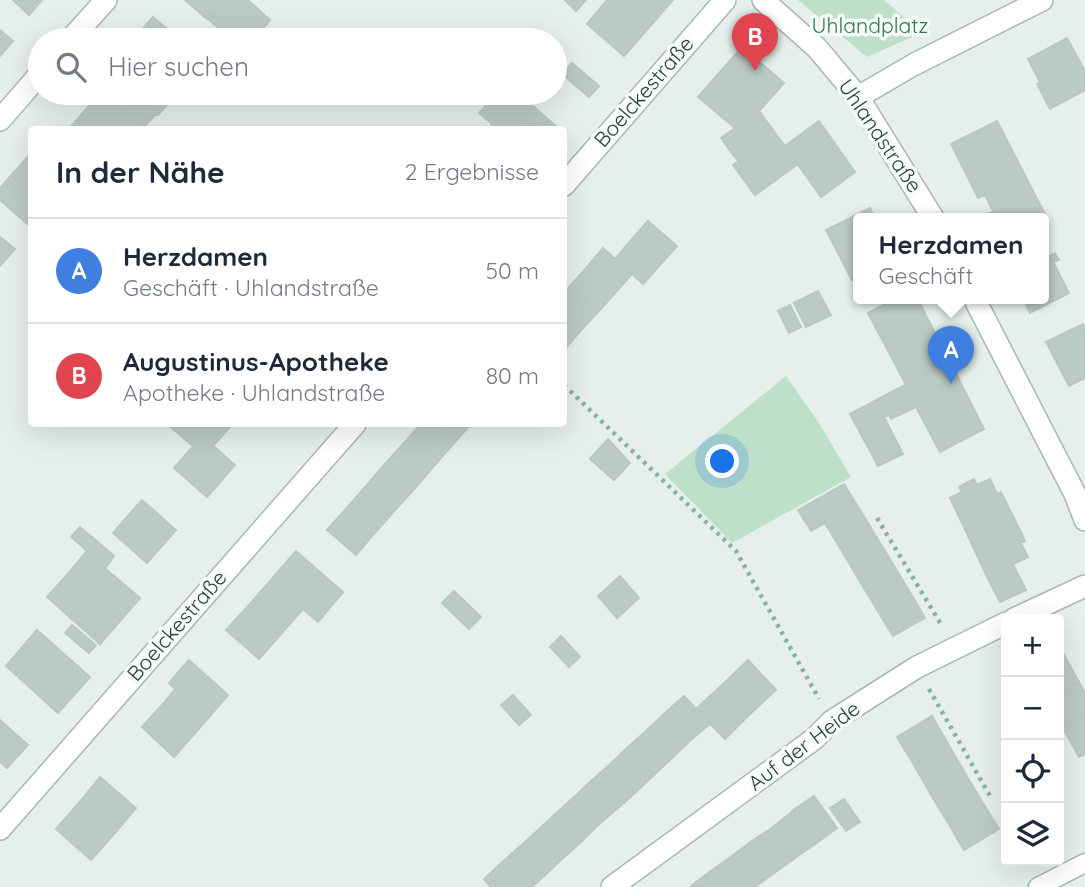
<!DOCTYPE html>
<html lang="de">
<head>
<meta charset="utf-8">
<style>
	:root { --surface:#fff; --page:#f6f6f7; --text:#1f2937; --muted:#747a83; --line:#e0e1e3; --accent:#7f5249 }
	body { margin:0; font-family:Quicksand,sans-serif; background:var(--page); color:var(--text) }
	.controls { position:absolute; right:21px; bottom:21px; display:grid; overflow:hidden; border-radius:7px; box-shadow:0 7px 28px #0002 }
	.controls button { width:63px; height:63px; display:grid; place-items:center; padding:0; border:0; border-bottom:2px solid var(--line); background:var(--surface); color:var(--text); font:35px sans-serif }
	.you { position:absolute; left:723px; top:462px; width:24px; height:24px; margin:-18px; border:5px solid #fff; border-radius:50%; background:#1a73e8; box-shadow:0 0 0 10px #1a73e833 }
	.badge { display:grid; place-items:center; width:46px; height:46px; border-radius:50%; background:var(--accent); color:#fff; font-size:23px; font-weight:700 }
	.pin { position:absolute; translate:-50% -58px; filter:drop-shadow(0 2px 4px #0008) }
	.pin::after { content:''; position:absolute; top:37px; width:24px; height:21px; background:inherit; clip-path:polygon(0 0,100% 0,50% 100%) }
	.popup { position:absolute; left:853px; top:213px; width:196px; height:91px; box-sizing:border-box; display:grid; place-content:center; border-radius:7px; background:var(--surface); filter:drop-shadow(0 2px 5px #0005); font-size:23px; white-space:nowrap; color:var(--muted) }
	.popup b { font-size:26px; color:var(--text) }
	.popup::after { content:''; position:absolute; left:50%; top:100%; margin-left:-14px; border:14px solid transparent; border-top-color:var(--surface) }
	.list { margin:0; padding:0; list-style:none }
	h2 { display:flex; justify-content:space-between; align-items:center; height:91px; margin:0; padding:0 28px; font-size:30px }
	h2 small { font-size:23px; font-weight:400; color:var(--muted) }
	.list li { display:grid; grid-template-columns:46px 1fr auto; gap:21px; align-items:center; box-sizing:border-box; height:105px; padding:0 28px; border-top:2px solid var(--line) }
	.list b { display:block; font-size:26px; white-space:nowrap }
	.list p { margin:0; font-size:23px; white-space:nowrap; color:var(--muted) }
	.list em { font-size:23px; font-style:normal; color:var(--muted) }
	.icon { flex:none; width:38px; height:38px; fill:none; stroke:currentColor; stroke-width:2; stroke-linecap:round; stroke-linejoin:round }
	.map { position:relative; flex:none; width:1085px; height:887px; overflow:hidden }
	.search { position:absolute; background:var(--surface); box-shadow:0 7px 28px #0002; left:28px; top:28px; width:539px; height:77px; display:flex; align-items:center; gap:18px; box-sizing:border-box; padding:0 24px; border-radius:38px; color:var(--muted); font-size:26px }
	.panel { position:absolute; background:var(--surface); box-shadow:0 7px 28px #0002; left:28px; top:126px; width:539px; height:301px; border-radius:7px }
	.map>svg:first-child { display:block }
	.green { fill:#bfe0c8 }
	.building { fill:#bbcac4; stroke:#b8c9c2; stroke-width:2 }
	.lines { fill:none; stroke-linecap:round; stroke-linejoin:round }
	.service-casing { stroke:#a8b8b2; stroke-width:21 }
	.minor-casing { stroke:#a8b8b2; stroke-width:24 }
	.path { stroke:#86b3a5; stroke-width:4.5; stroke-dasharray:3.5 5; stroke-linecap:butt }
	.service { stroke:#fff; stroke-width:18 }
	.minor { stroke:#fff; stroke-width:21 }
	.labels { text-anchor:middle; stroke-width:7; stroke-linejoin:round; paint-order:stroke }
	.park-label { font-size:21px; fill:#2d7a4b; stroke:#f7fbf9 }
	.street-label { font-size:21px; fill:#24423a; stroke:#f7fbf9 }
</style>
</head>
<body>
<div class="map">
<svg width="1085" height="887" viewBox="0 0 1085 887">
	<rect width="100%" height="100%" fill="#e6efeb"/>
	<path class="green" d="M 798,0 L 884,0 L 908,21 L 912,37 L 867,57 Z
		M 786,376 L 819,423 L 851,477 L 732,543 L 665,474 Z"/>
	<path class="building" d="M 13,0 L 42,0 L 29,15 Z
		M 185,0 L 224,0 L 207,19 Z
		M 224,0 L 248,0 L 270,20 L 253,40 L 233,40 L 208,19 Z
		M 565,0 L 586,0 L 576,11 Z
		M 607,0 L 673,0 L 624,56 L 587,24 Z
		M 153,17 L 180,40 L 133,40 Z
		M 0,30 L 13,41 L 0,56 Z
		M 1067,38 L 1085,71 L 1085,90 L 1050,109 L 1037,84 L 1040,82 L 1028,59 Z
		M 742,47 L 784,83 L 753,118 L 735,128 L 698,97 Z
		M 572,63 L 599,86 L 589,97 L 562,74 Z
		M 100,93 L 104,93 L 147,130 L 68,130 Z
		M 114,93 L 132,93 L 156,114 L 144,127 L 109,97 Z
		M 132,93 L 163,93 L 171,100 L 158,115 Z
		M 497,93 L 518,93 L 557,127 L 554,130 L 488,130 L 492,124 L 479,113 Z
		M 759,111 L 776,134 L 738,161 L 721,138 L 735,128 L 753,118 Z
		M 819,121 L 855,172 L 821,197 L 785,146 Z
		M 997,121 L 1045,214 L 1038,218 L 989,218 L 987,215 L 993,211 L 985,195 L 978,198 L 951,144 Z
		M 776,134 L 798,164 L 755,195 L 733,165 Z
		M 32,152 L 32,228 L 0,200 L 0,188 Z
		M 870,208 L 875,218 L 858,218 L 858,276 L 852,280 L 826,230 Z
		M 648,221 L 677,246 L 660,265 L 631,240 Z
		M 0,237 L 15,249 L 0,266 Z
		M 631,240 L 660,265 L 643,284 L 615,259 Z
		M 603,248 L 632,274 L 615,293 L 587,267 Z
		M 1055,253 L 1059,260 L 1053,262 L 1069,293 L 1030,313 L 1023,298 L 1044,298 L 1044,259 Z
		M 587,267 L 615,293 L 599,311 L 570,286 Z
		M 570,286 L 599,311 L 582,329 L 564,313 L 564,294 Z
		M 818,291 L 831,315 L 806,327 L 794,303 Z
		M 896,298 L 917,298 L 950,362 L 906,385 L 868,313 Z
		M 790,305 L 801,327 L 789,333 L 778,311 Z
		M 564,313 L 582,329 L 565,349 L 564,348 Z
		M 1083,324 L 1085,329 L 1085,378 L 1069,386 L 1046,342 Z
		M 950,362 L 984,429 L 940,452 L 916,407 L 891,419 L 880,398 Z
		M 880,398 L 889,415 L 884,417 L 903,454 L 878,466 L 850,414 Z
		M 167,424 L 233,424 L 213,446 L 202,436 L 193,446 Z
		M 421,424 L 436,424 L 456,441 L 439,460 L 411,435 Z
		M 436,424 L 471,424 L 456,441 Z
		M 411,435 L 439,460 L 423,479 L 394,454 Z
		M 202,436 L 235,465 L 207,497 L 174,468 Z
		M 608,439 L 630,463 L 614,480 L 590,459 Z
		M 394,454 L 423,479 L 406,498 L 377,473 Z
		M 377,473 L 406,498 L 389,517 L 361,492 Z
		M 974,479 L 977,485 L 990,479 L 997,494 L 1001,492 L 1013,516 L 969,538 L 950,498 L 962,492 L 959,487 Z
		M 844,484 L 874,533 L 842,551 L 825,523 L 811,531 L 798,510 Z
		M 361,492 L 389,517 L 372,536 L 344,511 Z
		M 142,500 L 176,530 L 147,563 L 113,533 Z
		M 344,511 L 372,536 L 356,555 L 327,530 Z
		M 1013,516 L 1025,541 L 1021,543 L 1028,557 L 987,577 L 969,538 Z
		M 80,527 L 114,556 L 106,567 L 71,537 Z
		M 874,533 L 891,561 L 859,580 L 842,551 Z
		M 296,551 L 343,592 L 318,622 L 270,581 Z
		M 86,552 L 140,598 L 120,621 L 67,575 Z
		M 891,561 L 908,589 L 876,608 L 859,580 Z
		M 1013,564 L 1026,590 L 1000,602 L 987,577 Z
		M 67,575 L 120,621 L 100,644 L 47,597 Z
		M 620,576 L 639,598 L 617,618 L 598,596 Z
		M 270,581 L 303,609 L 281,634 L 249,605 Z
		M 908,589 L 925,618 L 893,636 L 876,608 Z
		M 454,591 L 481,617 L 469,629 L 442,603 Z
		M 249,605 L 281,634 L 259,659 L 226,630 Z
		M 72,625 L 96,645 L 89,653 L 65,633 Z
		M 37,630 L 90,677 L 58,713 L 6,666 Z
		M 561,636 L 580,657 L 569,667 L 550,647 Z
		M 1063,653 L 1079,682 L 1059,693 L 1059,655 Z
		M 189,660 L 228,695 L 196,732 L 163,704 L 175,689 L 169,683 Z
		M 748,660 L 776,690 L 750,714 L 722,685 Z
		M 1079,682 L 1085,693 L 1085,716 L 1063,728 L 1059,720 L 1059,693 Z
		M 722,685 L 750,714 L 725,739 L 696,709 Z
		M 513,695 L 531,715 L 519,725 L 501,705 Z
		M 684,696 L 710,724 L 691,740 L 665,713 Z
		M 163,704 L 196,732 L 174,757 L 142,727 Z
		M 665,713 L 691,740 L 672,758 L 647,730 Z
		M 932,716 L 948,744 L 914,765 L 897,737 Z
		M 1085,716 L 1085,754 L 1079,757 L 1063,728 Z
		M 0,720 L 28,745 L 7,768 L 0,762 Z
		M 647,730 L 672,758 L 654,775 L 628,747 Z
		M 948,744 L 965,773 L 930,793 L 914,765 Z
		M 628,747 L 654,775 L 636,792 L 609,765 Z
		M 609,765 L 636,792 L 617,809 L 591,781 Z
		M 965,773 L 981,800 L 947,821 L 930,793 Z
		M 100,777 L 136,808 L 114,834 L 78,804 Z
		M 591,781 L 617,809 L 598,825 L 573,798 Z
		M 814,796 L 837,828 L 815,844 L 792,811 Z
		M 573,798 L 598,825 L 580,843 L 554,815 Z
		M 844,799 L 860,822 L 846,831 L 830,808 Z
		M 981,800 L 999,829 L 964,850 L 947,821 Z
		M 78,804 L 114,834 L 91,860 L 56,829 Z
		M 792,812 L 815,844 L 795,858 L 773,827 Z
		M 554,815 L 580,843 L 561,860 L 536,832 Z
		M 773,827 L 795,858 L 774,873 L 752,841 Z
		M 536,832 L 561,860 L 543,877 L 517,849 Z
		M 752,841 L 774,873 L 755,887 L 732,856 Z
		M 517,849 L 543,877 L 532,887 L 517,887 L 498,866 Z
		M 732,856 L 753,887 L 723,887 L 711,871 Z
		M 498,866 L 517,887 L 491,887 L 484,879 Z
		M 711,871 L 723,887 L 691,887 L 691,886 Z"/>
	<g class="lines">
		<g class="service-casing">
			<path id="service" d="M 1038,887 L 1085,863"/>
		</g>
		<g class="minor-casing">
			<path id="minor" d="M 763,0 L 817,48 L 858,97 L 933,218
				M 70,40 L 106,0
				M 858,97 L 913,65 L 1042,0
				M 0,120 L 40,74
				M 564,185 L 725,0
				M 974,298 L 1075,494 L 1085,520
				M 1014,619 L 1085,586
				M 0,829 L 355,424
				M 612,887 L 814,739 L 832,721 L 917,667 L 1006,623"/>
		</g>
		<path class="path" d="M 564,385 L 736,551 L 819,699
			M 877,518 L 942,626
			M 929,689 L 990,796"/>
		<use href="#service" class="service"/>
		<use href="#minor" class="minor"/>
	</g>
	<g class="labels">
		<g class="park-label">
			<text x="870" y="33">Uhlandplatz</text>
		</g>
		<g class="street-label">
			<text transform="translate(644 92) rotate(-49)" y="7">Boelckestraße</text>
			<text transform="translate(880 136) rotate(56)" y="7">Uhlandstraße</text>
			<text transform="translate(177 626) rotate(-49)" y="7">Boelckestraße</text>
			<text transform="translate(804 746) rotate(-37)" y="7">Auf der Heide</text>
		</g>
	</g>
</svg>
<div class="controls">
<button>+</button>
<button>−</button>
<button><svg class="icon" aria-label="locate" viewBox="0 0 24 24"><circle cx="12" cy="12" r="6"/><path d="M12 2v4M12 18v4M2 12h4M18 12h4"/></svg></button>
<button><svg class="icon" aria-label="layers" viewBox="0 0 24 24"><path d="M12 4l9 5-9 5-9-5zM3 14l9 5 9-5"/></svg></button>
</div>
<div class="you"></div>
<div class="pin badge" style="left:951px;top:384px;background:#3f7fe0">A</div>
<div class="popup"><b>Herzdamen</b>Geschäft</div>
<div class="pin badge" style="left:755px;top:71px;background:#e0444e">B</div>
<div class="search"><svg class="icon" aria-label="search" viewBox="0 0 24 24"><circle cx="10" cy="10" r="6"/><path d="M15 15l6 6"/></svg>Hier suchen</div>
<section class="panel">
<h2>In der Nähe<small>2 Ergebnisse</small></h2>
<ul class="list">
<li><span class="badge" style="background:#3f7fe0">A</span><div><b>Herzdamen</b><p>Geschäft · Uhlandstraße</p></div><em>50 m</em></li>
<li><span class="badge" style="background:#e0444e">B</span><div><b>Augustinus-Apotheke</b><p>Apotheke · Uhlandstraße</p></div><em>80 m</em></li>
</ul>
</section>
</div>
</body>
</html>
